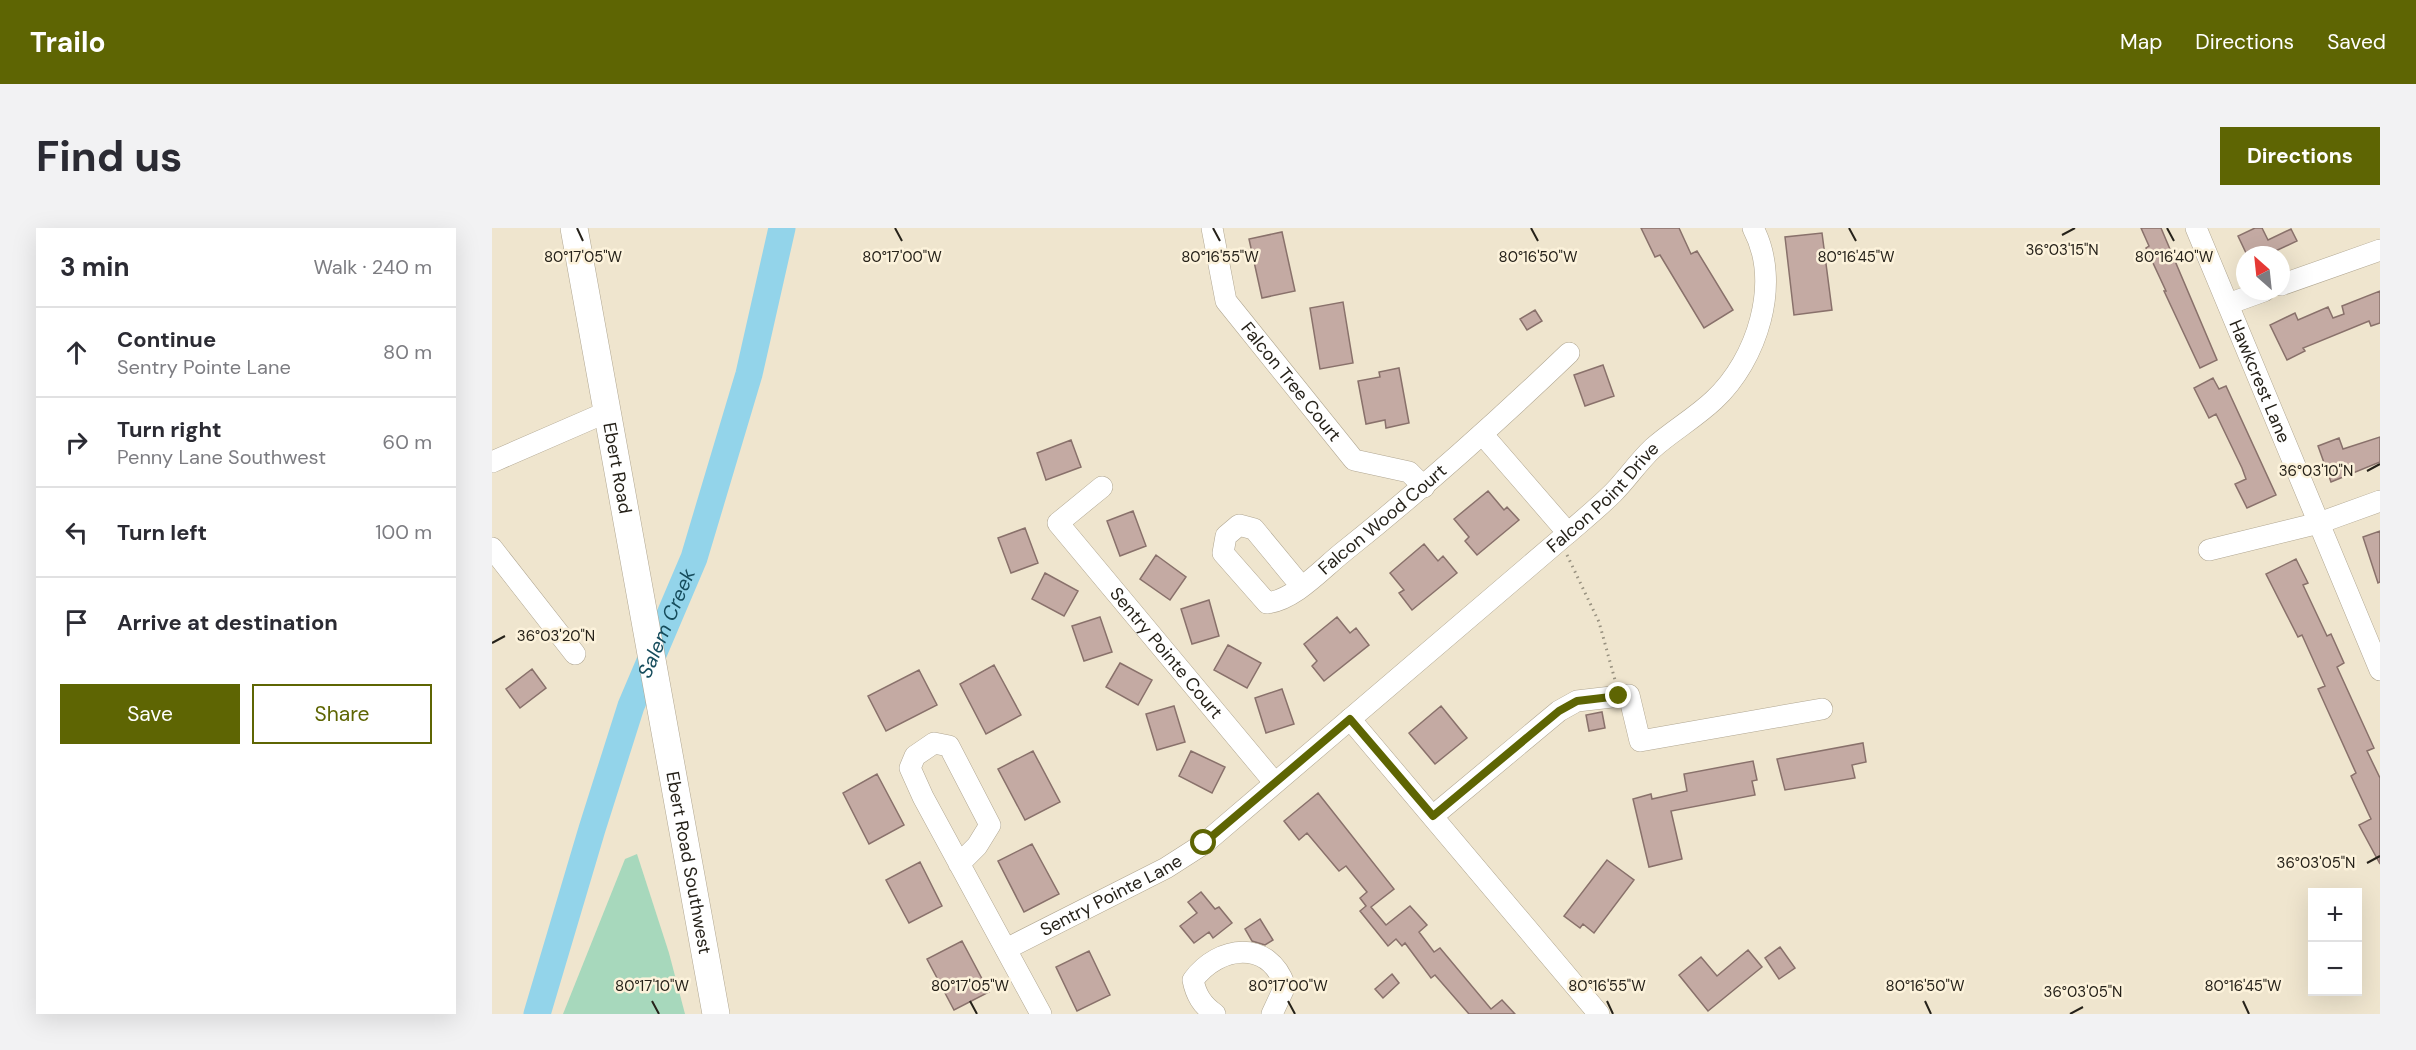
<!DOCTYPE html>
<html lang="en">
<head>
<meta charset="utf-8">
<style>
	:root { --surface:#fff; --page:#f2f2f3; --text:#2b2b33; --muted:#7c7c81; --line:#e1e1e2; --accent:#5e6503 }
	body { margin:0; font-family:"DM Sans",sans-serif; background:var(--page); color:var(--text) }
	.controls { position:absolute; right:18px; bottom:18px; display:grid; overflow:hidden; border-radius:0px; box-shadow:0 6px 24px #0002 }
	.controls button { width:54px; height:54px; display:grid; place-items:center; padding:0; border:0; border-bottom:2px solid var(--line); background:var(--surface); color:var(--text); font:30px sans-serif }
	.compass { position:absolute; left:1744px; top:18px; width:54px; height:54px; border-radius:50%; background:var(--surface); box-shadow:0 6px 24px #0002; rotate:333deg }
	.stop { position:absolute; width:18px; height:18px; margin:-14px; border:4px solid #5e6503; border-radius:50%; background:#fff }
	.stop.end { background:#5e6503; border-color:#fff; box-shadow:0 2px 6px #0008 }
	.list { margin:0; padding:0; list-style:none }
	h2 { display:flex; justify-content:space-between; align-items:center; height:78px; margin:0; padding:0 24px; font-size:26px }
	h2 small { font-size:20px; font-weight:400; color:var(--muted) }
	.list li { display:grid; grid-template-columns:39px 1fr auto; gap:18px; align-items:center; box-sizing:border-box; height:90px; padding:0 24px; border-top:2px solid var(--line) }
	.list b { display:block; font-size:22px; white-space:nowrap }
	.list p { margin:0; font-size:20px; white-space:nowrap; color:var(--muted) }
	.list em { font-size:20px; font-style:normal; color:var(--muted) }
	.actions { display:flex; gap:12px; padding:18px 24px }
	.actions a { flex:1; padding:14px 0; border:2px solid var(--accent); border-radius:0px; text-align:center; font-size:21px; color:var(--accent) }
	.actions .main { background:var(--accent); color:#fff }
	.icon { flex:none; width:33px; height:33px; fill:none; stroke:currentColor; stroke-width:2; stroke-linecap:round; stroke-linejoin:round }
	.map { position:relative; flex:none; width:1888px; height:786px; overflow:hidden; border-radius:0px }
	header { display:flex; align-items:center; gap:36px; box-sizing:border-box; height:84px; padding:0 30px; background:var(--accent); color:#fff }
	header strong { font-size:28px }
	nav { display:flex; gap:33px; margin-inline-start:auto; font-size:21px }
	.intro { display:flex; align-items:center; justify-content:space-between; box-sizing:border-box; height:144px; padding:0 36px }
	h1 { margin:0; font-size:42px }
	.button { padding:15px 27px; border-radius:0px; background:var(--accent); color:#fff; font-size:21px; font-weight:700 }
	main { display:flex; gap:36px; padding:0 36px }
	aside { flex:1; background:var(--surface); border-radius:0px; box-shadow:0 6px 24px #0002 }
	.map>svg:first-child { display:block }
	.green { fill:#a7d8bc }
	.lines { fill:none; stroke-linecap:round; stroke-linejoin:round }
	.river { stroke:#93d4ea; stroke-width:27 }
	.building { fill:#c4aaa3; stroke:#89716b; stroke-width:1.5 }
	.minor-casing { stroke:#b0a691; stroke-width:22 }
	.major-casing { stroke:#b0a691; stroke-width:28 }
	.path { stroke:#97907f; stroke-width:3; stroke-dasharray:1.5 4.5; stroke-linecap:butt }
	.minor { stroke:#fff; stroke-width:21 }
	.major { stroke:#fff; stroke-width:27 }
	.route { stroke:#5e6503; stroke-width:8 }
	.ticks { fill:none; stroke:#26221a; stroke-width:2 }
	.labels { text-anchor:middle; stroke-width:5; stroke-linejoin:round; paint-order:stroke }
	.street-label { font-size:18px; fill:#26221a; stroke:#fcf2db }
	.water-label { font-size:20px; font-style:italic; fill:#164c5c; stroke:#fcf2db }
	.ticks-label { font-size:15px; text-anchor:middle; fill:#26221a; stroke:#fcf2db; stroke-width:5; stroke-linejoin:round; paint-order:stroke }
</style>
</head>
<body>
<header>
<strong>Trailo</strong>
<nav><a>Map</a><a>Directions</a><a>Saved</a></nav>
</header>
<div class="intro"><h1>Find us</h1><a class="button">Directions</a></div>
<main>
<aside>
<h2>3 min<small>Walk · 240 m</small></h2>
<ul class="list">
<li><svg class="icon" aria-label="ahead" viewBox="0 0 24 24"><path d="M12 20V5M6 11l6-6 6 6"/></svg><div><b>Continue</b><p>Sentry Pointe Lane</p></div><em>80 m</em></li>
<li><svg class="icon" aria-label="right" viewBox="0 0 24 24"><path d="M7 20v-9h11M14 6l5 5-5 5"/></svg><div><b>Turn right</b><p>Penny Lane Southwest</p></div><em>60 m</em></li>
<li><svg class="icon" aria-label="left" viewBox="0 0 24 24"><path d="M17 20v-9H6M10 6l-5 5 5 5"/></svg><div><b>Turn left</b></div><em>100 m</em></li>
<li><svg class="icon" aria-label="arrive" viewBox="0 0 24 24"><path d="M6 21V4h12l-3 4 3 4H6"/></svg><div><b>Arrive at destination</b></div></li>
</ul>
<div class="actions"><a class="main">Save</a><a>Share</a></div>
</aside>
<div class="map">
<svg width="1888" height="786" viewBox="0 0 1888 786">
	<rect width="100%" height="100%" fill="#efe5ce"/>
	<path class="green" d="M 145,626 L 177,725 L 193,786 L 71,786 L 133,631 Z"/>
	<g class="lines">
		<path class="river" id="s1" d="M 45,786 L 100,601 L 139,478 L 202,330 L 257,146 L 290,0"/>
	</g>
	<path class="building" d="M 1149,0 L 1187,0 L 1199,26 L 1205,23 L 1241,82 L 1212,100 L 1168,27 L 1163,29 Z
		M 1649,0 L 1669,0 L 1725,132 L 1708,140 L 1672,63 L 1674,63 L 1654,20 L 1657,18 Z
		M 1763,0 L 1770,0 L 1776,12 L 1799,1 L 1805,13 L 1775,27 L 1755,27 L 1746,8 Z
		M 790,4 L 803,63 L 770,70 L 757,11 Z
		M 1330,5 L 1340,82 L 1302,87 L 1293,9 Z
		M 1888,63 L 1888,95 L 1879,98 L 1877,93 L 1811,120 L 1813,123 L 1795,132 L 1778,97 L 1803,85 L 1806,92 L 1836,79 L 1841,90 L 1852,86 L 1850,78 Z
		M 851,74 L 861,135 L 828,141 L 818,80 Z
		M 1043,82 L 1050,93 L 1035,102 L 1028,91 Z
		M 1111,137 L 1122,168 L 1093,178 L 1082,147 Z
		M 907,140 L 917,195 L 894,200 L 893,192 L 874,196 L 866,153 L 888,149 L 887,144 Z
		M 1721,150 L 1727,161 L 1734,158 L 1784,267 L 1755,280 L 1743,256 L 1754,251 L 1750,240 L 1724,186 L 1717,190 L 1702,160 Z
		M 1888,209 L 1888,234 L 1839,254 L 1826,218 L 1847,210 L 1851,221 Z
		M 579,212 L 589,239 L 554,252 L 545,225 Z
		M 996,263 L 1012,282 L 1015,279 L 1027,292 L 985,327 L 973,313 L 977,309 L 962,291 Z
		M 641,283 L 654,318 L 628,328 L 615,293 Z
		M 533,300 L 546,335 L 519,345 L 506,310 Z
		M 1888,303 L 1888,354 L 1886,355 L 1871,309 Z
		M 932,316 L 946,333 L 951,328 L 965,345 L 920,382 L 907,365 L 912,362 L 898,345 Z
		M 664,327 L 694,349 L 678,372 L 648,351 Z
		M 1804,331 L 1816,355 L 1811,357 L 1835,408 L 1839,406 L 1852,435 L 1845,439 L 1882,520 L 1875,523 L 1888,550 L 1888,636 L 1867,597 L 1879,591 L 1859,548 L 1864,545 L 1826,461 L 1833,458 L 1810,407 L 1806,409 L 1774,346 Z
		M 553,345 L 586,363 L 572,388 L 540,371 Z
		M 717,372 L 727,408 L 700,416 L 689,381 Z
		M 608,389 L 620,424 L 592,433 L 580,398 Z
		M 845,389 L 858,405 L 864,400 L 877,417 L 832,453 L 820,438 L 825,433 L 812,416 Z
		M 736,417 L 769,435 L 755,460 L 722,442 Z
		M 628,435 L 660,452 L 646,477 L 614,459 Z
		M 502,437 L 529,487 L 494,506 L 468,456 Z
		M 40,441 L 54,460 L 28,480 L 14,461 Z
		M 427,442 L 445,477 L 394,503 L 376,468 Z
		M 790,461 L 802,496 L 774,505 L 763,470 Z
		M 682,478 L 693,514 L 665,522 L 654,486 Z
		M 949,478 L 975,510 L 943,536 L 917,505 Z
		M 1110,484 L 1113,500 L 1097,503 L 1094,487 Z
		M 1371,515 L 1374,534 L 1360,537 L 1363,550 L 1293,562 L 1285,531 Z
		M 541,523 L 568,574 L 533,592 L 506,541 Z
		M 699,523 L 733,539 L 720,565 L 687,548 Z
		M 1261,533 L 1265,552 L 1260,553 L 1263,567 L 1179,583 L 1190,631 L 1157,639 L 1141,571 L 1159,566 L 1160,571 L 1195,563 L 1192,546 Z
		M 385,546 L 412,597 L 377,616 L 351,565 Z
		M 826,565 L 902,661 L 879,679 L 894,697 L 918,678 L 935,697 L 927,704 L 942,724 L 948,720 L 999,781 L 1010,772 L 1023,786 L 977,786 L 943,747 L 939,750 L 913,715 L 910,718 L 904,711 L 896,718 L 868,683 L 874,678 L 868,670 L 875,664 L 854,638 L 847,643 L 815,605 L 807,612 L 792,593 Z
		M 540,616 L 567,666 L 532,684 L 506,633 Z
		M 1115,632 L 1142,652 L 1102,705 L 1091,696 L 1088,700 L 1072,688 Z
		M 428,634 L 450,678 L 417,695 L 394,652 Z
		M 709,664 L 723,681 L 727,679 L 740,695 L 721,710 L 717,704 L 702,715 L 688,698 L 705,685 L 696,674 Z
		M 768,691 L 781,712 L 773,717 L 760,713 L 753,701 Z
		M 470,713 L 497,764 L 462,782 L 435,731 Z
		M 1288,719 L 1303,740 L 1287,751 L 1273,730 Z
		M 1256,722 L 1270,739 L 1216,783 L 1187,747 L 1209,729 L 1225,748 Z
		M 597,723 L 618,767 L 585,783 L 564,739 Z
		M 900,746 L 907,755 L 891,770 L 883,761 Z"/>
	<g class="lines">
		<g class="minor-casing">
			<g id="minor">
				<path id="s2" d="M 720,0 L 734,73 L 862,232 L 917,244 L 932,259"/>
				<path id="s3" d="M 1704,0 L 1888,442"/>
				<path d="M 1789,57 L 1888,22"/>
				<path d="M 1736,76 L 1772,63"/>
				<path d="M 991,207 L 1076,305"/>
				<path d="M 0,234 L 115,184"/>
				<path id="s4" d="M 610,259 L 566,295 L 782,554"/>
				<path d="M 0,320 L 83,426"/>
				<path d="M 1717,322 L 1827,295 L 1888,273"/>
				<path id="s5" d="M 809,358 L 762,301 L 747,297 L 734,308 L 731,325 L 775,375 C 802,372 829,342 850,325 C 929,262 1004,195 1077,125"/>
				<path d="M 858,491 L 1107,786"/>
				<path d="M 941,588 L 1067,483 L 1085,473 L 1137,467 L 1148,513 L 1330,481"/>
				<path d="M 467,636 L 485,618 L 498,597 L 457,518 L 442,515 L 423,528 L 418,540 L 431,569 L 549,786"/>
				<path id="s6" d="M 514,721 L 674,640 L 713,615 L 1076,305 C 1091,292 1107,279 1121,265 C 1135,251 1146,234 1161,220 C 1180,203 1203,190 1222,172 C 1265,132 1290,55 1261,0"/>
				<path d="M 723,786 C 710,777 704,767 701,752 C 727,717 777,711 793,758 L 780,786"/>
			</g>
		</g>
		<g class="major-casing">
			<g id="major">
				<path id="s7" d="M 82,0 L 224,786"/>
			</g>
		</g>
		<path class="path" d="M 1075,327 L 1107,394 L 1123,452"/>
		<use href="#minor" class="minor"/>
		<use href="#major" class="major"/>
	</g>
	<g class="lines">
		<path class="route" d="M 712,615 L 858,491 L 941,588 L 1067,483 L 1085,473 L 1127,468"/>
	</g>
	<path class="ticks" d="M 85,0 L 91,13M 403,0 L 410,13M 721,0 L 728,13M 1039,0 L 1046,13M 1357,0 L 1364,13M 1675,0 L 1682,13M 1570,7 L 1583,0M 1875,243 L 1888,236M 0,415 L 13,408M 1875,635 L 1888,628M 160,773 L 167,786M 478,773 L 485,786M 796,773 L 803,786M 1115,773 L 1121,786M 1433,773 L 1439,786M 1751,773 L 1757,786M 1578,786 L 1591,779"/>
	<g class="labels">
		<g class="street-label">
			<text dy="6" stroke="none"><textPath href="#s2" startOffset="178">Falcon Tree Court</textPath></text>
			<text dy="6" stroke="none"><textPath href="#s3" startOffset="166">Hawkcrest Lane</textPath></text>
			<text dy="6" stroke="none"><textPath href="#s7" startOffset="244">Ebert Road</textPath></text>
			<text dy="6" stroke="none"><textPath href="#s6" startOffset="753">Falcon Point Drive</textPath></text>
			<text dy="6" stroke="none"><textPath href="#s5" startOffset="334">Falcon Wood Court</textPath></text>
			<text dy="6" stroke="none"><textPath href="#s4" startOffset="226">Sentry Pointe Court</textPath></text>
			<text dy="6" stroke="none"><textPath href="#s7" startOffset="645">Ebert Road Southwest</textPath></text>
			<text dy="6" stroke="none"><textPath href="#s6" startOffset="118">Sentry Pointe Lane</textPath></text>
		</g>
		<g class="water-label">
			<text dy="7" stroke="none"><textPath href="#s1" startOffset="412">Salem Creek</textPath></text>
		</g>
	</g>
	<g class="ticks-label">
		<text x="1570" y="27">36°03'15"N</text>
		<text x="91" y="34">80°17'05"W</text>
		<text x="410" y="34">80°17'00"W</text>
		<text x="728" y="34">80°16'55"W</text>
		<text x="1046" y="34">80°16'50"W</text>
		<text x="1364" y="34">80°16'45"W</text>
		<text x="1682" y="34">80°16'40"W</text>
		<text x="1824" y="248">36°03'10"N</text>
		<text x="64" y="413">36°03'20"N</text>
		<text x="1824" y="640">36°03'05"N</text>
		<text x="160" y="763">80°17'10"W</text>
		<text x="478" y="763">80°17'05"W</text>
		<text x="796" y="763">80°17'00"W</text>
		<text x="1115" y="763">80°16'55"W</text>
		<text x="1433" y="763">80°16'50"W</text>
		<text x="1751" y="763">80°16'45"W</text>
		<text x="1591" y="769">36°03'05"N</text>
	</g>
</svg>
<div class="controls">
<button>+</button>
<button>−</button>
</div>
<svg class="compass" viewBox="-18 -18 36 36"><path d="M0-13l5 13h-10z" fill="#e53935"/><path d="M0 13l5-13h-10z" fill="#7c7c81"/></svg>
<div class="stop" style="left:712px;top:615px"></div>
<div class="stop end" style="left:1127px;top:468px"></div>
</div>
</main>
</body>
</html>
